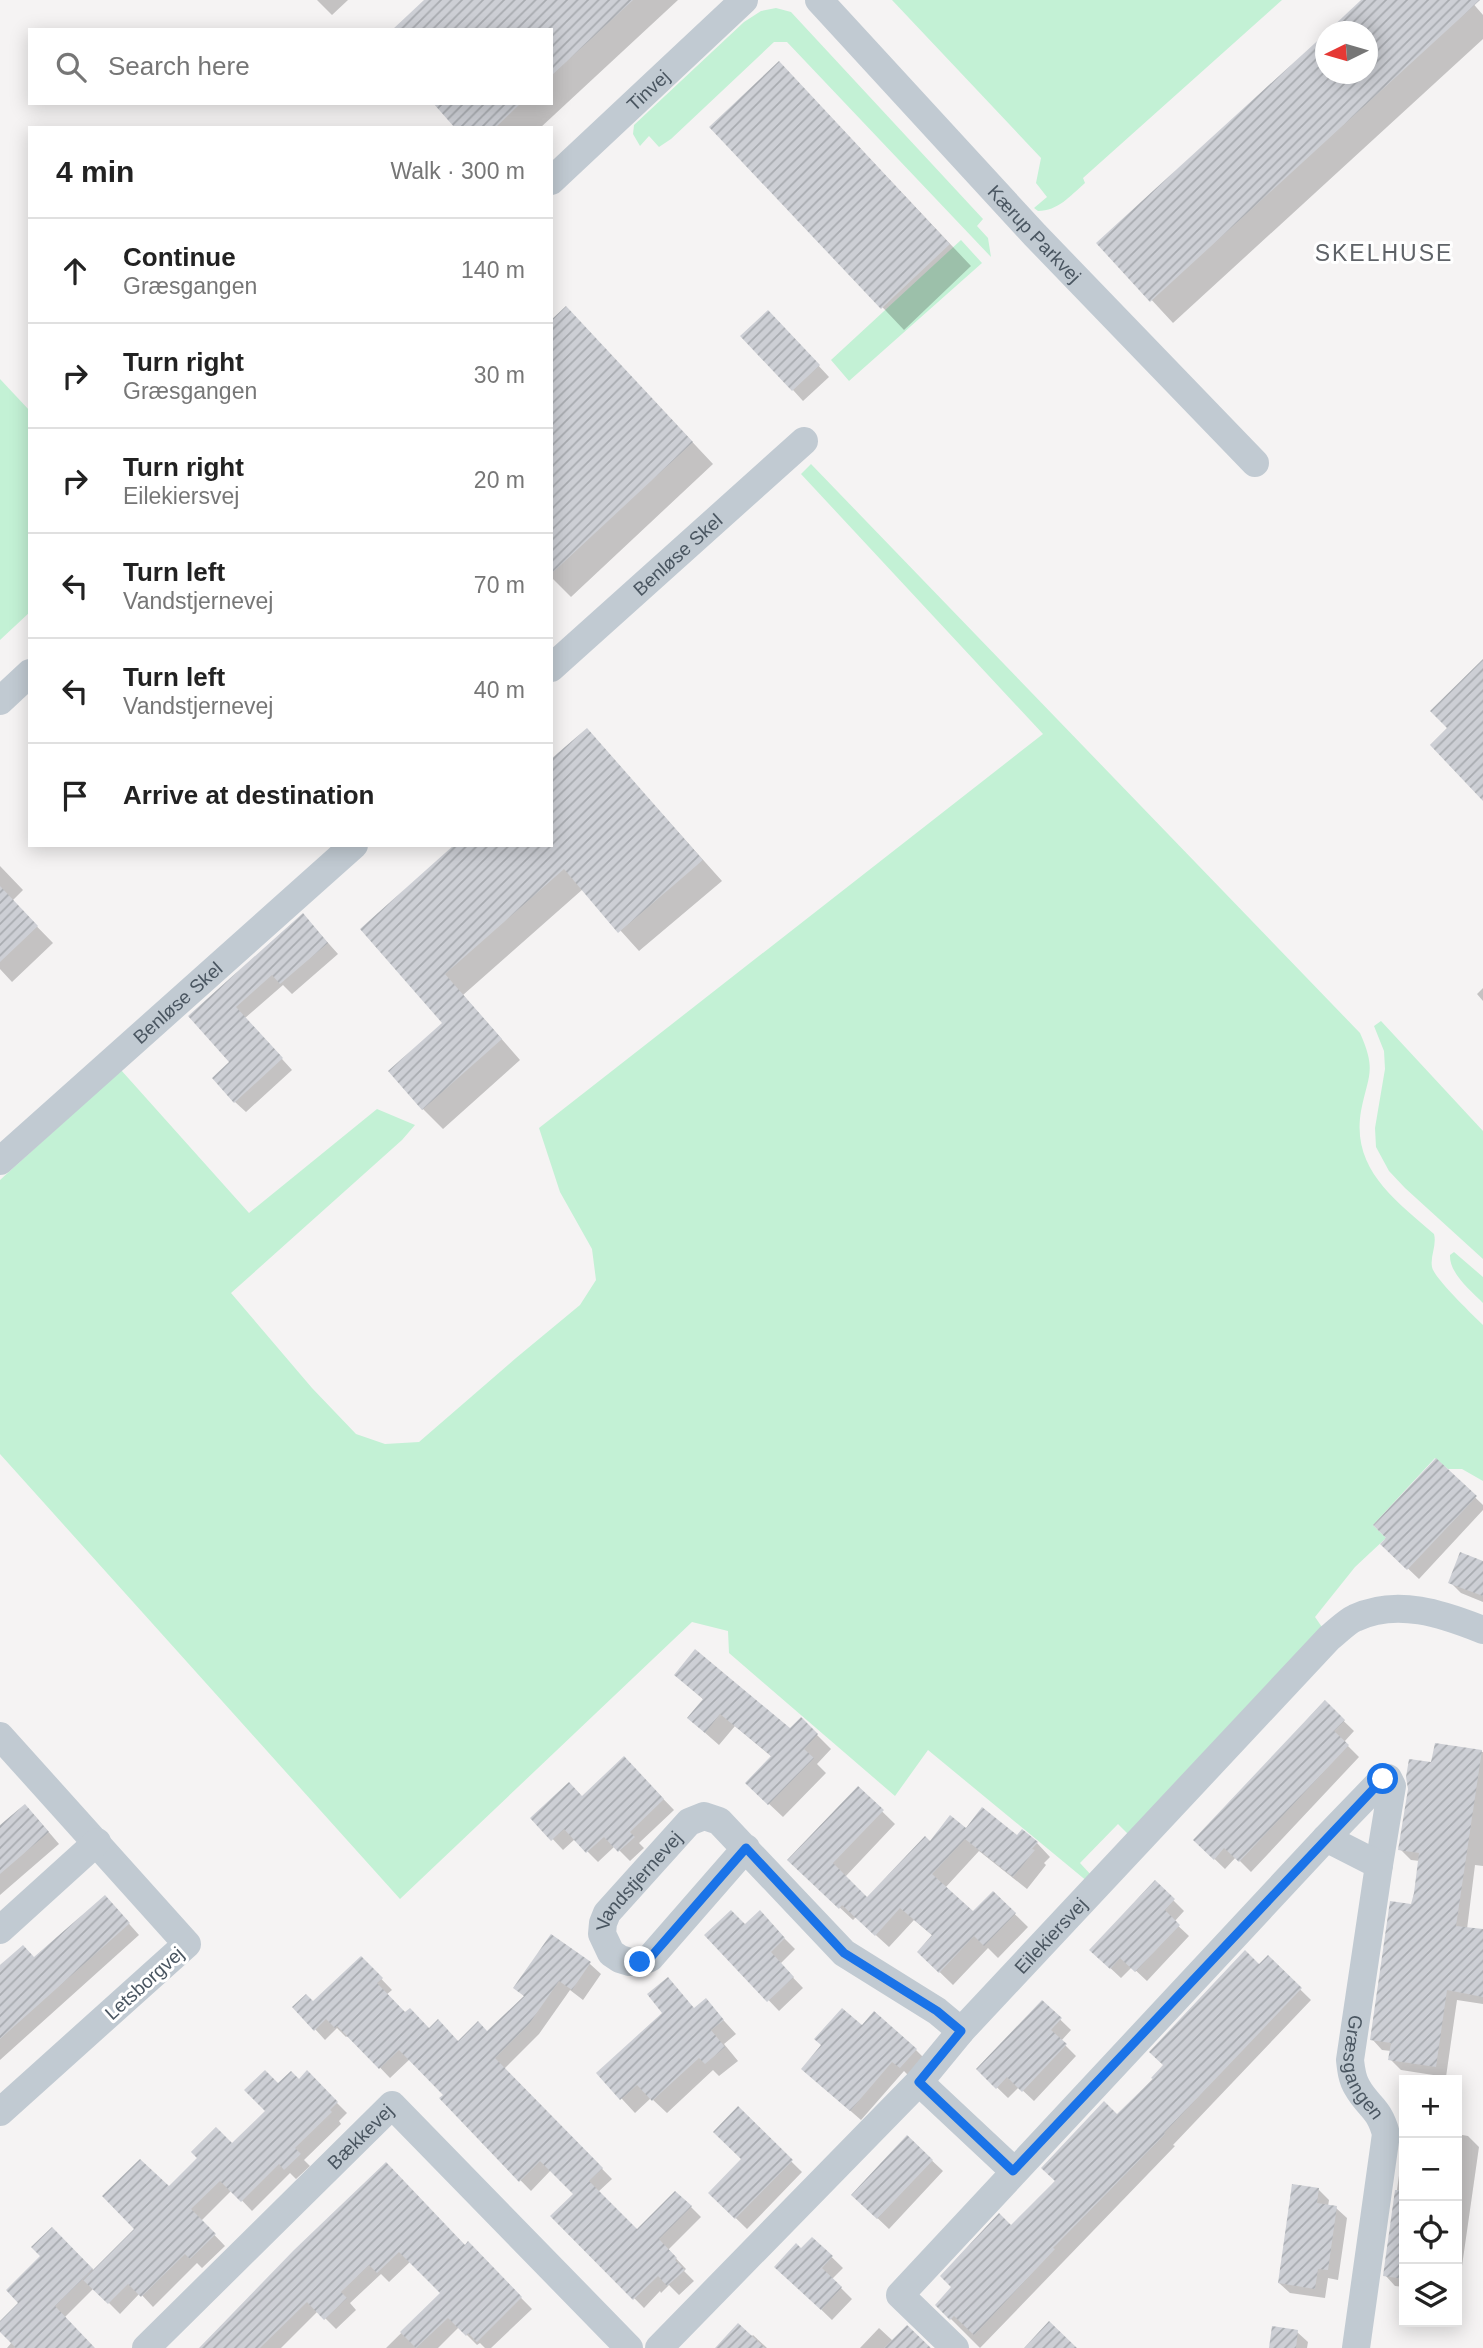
<!DOCTYPE html>
<html lang="en">
<head>
<meta charset="utf-8">
<style>
	:root { --surface:#fff; --page:#f6f6f6; --text:#222; --muted:#767676; --line:#e0e0e0 }
	body { margin:0; font-family:Helvetica,sans-serif; background:var(--page); color:var(--text) }
	.controls { position:absolute; right:21px; bottom:21px; display:grid; overflow:hidden; border-radius:0px; box-shadow:0 4px 18px #0003 }
	.controls button { width:63px; height:63px; display:grid; place-items:center; padding:0; border:0; border-bottom:2px solid var(--line); background:var(--surface); color:var(--text); font:35px sans-serif }
	.compass { position:absolute; left:1315px; top:21px; width:63px; height:63px; border-radius:50%; background:var(--surface); box-shadow:0 4px 18px #0003; rotate:265deg }
	.stop { position:absolute; width:21px; height:21px; margin:-16px; border:5px solid #1a73e8; border-radius:50%; background:#fff }
	.stop.end { background:#1a73e8; border-color:#fff; box-shadow:0 2px 7px #0008 }
	.list { margin:0; padding:0; list-style:none }
	h2 { display:flex; justify-content:space-between; align-items:center; height:91px; margin:0; padding:0 28px; font-size:30px }
	h2 small { font-size:23px; font-weight:400; color:var(--muted) }
	.list li { display:grid; grid-template-columns:46px 1fr auto; gap:21px; align-items:center; box-sizing:border-box; height:105px; padding:0 28px; border-top:2px solid var(--line) }
	.list b { display:block; font-size:26px; white-space:nowrap }
	.list p { margin:0; font-size:23px; white-space:nowrap; color:var(--muted) }
	.list em { font-size:23px; font-style:normal; color:var(--muted) }
	.icon { flex:none; width:38px; height:38px; fill:none; stroke:currentColor; stroke-width:2; stroke-linecap:round; stroke-linejoin:round }
	.map { position:relative; flex:none; width:1483px; height:2348px; overflow:hidden }
	.search { position:absolute; background:var(--surface); box-shadow:0 4px 18px #0003; left:28px; top:28px; width:525px; height:77px; display:flex; align-items:center; gap:18px; box-sizing:border-box; padding:0 24px; border-radius:0px; color:var(--muted); font-size:26px }
	.panel { position:absolute; background:var(--surface); box-shadow:0 4px 18px #0003; left:28px; top:126px; width:525px; height:721px; border-radius:0px }
	.map>svg:first-child { display:block }
	.grass { fill:#c3f1d5 }
	.shadow { fill:#0003 }
	.building { fill:url(#building-hatch) }
	.lines { fill:none; stroke-linecap:round; stroke-linejoin:round }
	.street { stroke:#c1cad2; stroke-width:28 }
	.route { stroke:#1a73e8; stroke-width:9 }
	.labels { text-anchor:middle; stroke-width:6; stroke-linejoin:round; paint-order:stroke }
	.street-label { font-size:19px; fill:#4a5661; stroke:#fff }
	.quarter-label { font-size:23px; letter-spacing:2px; fill:#5f6368; stroke:#fff }
</style>
</head>
<body>
<div class="map">
<svg width="1483" height="2348" viewBox="0 0 1483 2348">
	<defs>
		<pattern id="building-hatch" width="6" height="6" patternUnits="userSpaceOnUse" patternTransform="scale(1.75)"><rect width="6" height="6" fill="#cdcfd5"/><path d="M-1 1l2-2M0 6l6-6M5 7l2-2" fill="none" stroke="#a8abb0"/></pattern>
	</defs>
	<rect width="100%" height="100%" fill="#f5f3f3"/>
	<path class="grass" d="M 892,0 L 1282,0 L 1083,178 L 1085,183 C 1070,196 1058,211 1038,211 L 1034,208 L 1047,197 L 1036,183 L 1041,158 Z
		M 776,8 L 791,12 L 983,219 L 977,226 L 988,238 L 991,257 L 787,42 L 774,42 L 671,139 L 659,147 L 649,136 L 640,146 L 633,134 L 634,125 L 744,22 L 761,11 Z
		M 961,240 L 982,263 L 849,381 L 831,360 Z
		M 0,379 L 30,411 L 30,612 L 0,640 Z
		M 811,464 L 1360,1033 C 1377,1071 1368,1075 1361,1111 C 1351,1169 1395,1200 1434,1234 C 1437,1245 1430,1256 1432,1267 C 1434,1278 1473,1315 1483,1325 L 1483,1481 L 1462,1469 L 1448,1469 L 1435,1458 L 1373,1525 L 1386,1538 L 1355,1567 L 1315,1617 L 1324,1630 L 1129,1835 L 1118,1824 L 1080,1863 L 1092,1876 L 1088,1882 L 928,1750 L 895,1796 L 729,1653 L 728,1631 L 692,1622 L 400,1899 L 0,1454 L 0,1180 L 121,1070 L 249,1213 L 377,1109 L 415,1125 L 402,1140 L 231,1293 L 312,1388 L 356,1434 L 385,1444 L 419,1442 L 516,1358 L 580,1305 L 596,1280 L 592,1249 L 560,1192 L 539,1128 L 1043,734 L 801,474 Z
		M 1381,1021 L 1483,1131 L 1483,1259 L 1405,1188 L 1389,1171 L 1376,1147 L 1375,1128 L 1385,1069 L 1384,1051 L 1374,1026 Z
		M 1454,1252 L 1483,1277 L 1483,1303 C 1471,1291 1449,1273 1450,1255 Z"/>
	<path class="shadow" d="M 317,0 L 348,0 L 332,15 Z
		M 426,0 L 678,0 L 540,128 L 458,128 L 435,103 L 551,103 L 551,30 Z
		M 1364,0 L 1470,0 L 1483,15 L 1483,39 L 1173,323 L 1099,243 L 1326,74 L 1368,74 L 1368,32 Z
		M 800,85 L 971,266 L 904,330 L 712,127 Z
		M 551,322 L 587,330 L 713,464 L 571,597 L 551,577 Z
		M 779,323 L 829,377 L 803,401 L 793,390 Z
		M 587,730 L 722,881 L 639,951 L 583,889 L 463,995 L 520,1060 L 443,1129 L 423,1109 L 445,1023 L 362,929 L 551,845 Z
		M 0,866 L 23,890 L 12,901 L 53,943 L 12,982 L 0,969 Z
		M 313,926 L 338,954 L 292,994 L 283,985 L 245,1018 L 292,1070 L 246,1112 L 235,1102 L 231,1063 L 190,1016 Z
		M 1483,988 L 1483,1001 L 1477,994 Z
		M 1436,1460 L 1483,1505 L 1483,1510 L 1419,1579 L 1382,1544 Z
		M 1483,1563 L 1483,1602 L 1461,1593 L 1450,1582 Z
		M 676,1675 L 790,1731 L 801,1719 L 831,1749 L 817,1764 L 826,1773 L 783,1817 L 747,1783 L 772,1757 L 735,1726 L 719,1745 L 703,1731 L 704,1700 Z
		M 1325,1703 L 1354,1731 L 1344,1742 L 1359,1757 L 1251,1872 L 1236,1857 L 1225,1869 L 1195,1840 Z
		M 1436,1745 L 1483,1752 L 1483,1866 L 1475,1865 L 1467,1929 L 1483,1931 L 1483,2004 L 1457,2000 L 1446,2077 L 1401,2070 L 1390,2059 L 1391,2051 L 1382,2050 L 1372,2039 L 1412,1906 L 1420,1861 L 1411,1860 L 1400,1849 L 1433,1764 Z
		M 624,1758 L 674,1810 L 639,1843 L 644,1848 L 630,1861 L 615,1846 L 598,1862 L 575,1839 L 563,1850 L 533,1818 L 582,1798 Z
		M 858,1788 L 895,1824 L 845,1877 L 867,1900 L 930,1843 L 966,1830 L 1017,1838 L 1037,1843 L 1050,1857 L 1044,1863 L 1046,1865 L 1027,1889 L 979,1851 L 945,1888 L 973,1914 L 993,1893 L 1028,1927 L 998,1958 L 988,1948 L 953,1985 L 919,1952 L 933,1936 L 914,1920 L 889,1947 L 856,1917 L 853,1920 L 803,1873 Z
		M 35,1816 L 59,1844 L 0,1895 L 0,1827 Z
		M 1155,1882 L 1184,1911 L 1174,1922 L 1189,1936 L 1147,1981 L 1132,1967 L 1121,1978 L 1091,1950 Z
		M 115,1908 L 139,1935 L 0,2060 L 0,1992 Z
		M 759,1913 L 795,1949 L 780,1964 L 803,1988 L 779,2011 L 706,1935 L 745,1926 Z
		M 551,1937 L 590,1964 L 601,1974 L 583,2000 L 570,1990 L 539,2034 L 504,2069 L 612,2179 L 598,2192 L 637,2232 L 691,2207 L 701,2217 L 668,2250 L 686,2269 L 684,2271 L 694,2281 L 679,2295 L 669,2285 L 661,2293 L 660,2291 L 644,2308 L 553,2216 L 575,2194 L 551,2170 L 531,2191 L 441,2099 L 445,2095 L 410,2059 L 390,2078 L 349,2035 L 346,2037 L 337,2028 L 325,2040 L 315,2029 L 313,2003 L 361,1958 L 392,1990 L 386,1995 L 405,2014 L 429,2030 L 459,2043 L 487,2033 L 525,1997 L 516,1988 Z
		M 1268,1958 L 1311,2000 L 1173,2145 L 1175,2146 L 980,2348 L 937,2305 Z
		M 706,2001 L 736,2034 L 724,2044 L 738,2061 L 719,2076 L 713,2070 L 667,2113 L 651,2098 L 635,2113 L 598,2073 L 665,2013 L 695,2010 Z
		M 1042,2002 L 1071,2030 L 1061,2041 L 1076,2056 L 1034,2101 L 1019,2087 L 1008,2098 L 978,2069 Z
		M 862,2028 L 916,2050 L 926,2060 L 911,2078 L 904,2071 L 861,2120 L 814,2079 Z
		M 307,2073 L 347,2113 L 339,2121 L 341,2124 L 304,2160 L 310,2166 L 296,2179 L 290,2173 L 252,2211 L 232,2190 L 201,2221 L 225,2246 L 202,2268 L 197,2263 L 153,2307 L 140,2293 L 120,2314 L 94,2288 L 64,2318 L 93,2348 L 7,2348 L 12,2342 L 0,2329 L 0,2323 L 21,2303 L 43,2256 L 52,2229 L 94,2271 L 136,2229 L 170,2188 L 232,2146 L 268,2111 L 278,2086 L 299,2081 Z
		M 738,2109 L 802,2172 L 747,2229 L 710,2193 L 743,2160 Z
		M 1457,2134 L 1468,2136 L 1479,2147 L 1457,2301 Z
		M 907,2137 L 943,2171 L 889,2229 L 853,2195 Z
		M 1404,2140 L 1404,2294 L 1404,2287 L 1395,2286 L 1385,2275 Z
		M 1318,2189 L 1329,2200 L 1328,2206 L 1336,2208 L 1347,2218 L 1338,2280 L 1328,2278 L 1325,2298 L 1290,2293 L 1279,2283 Z
		M 813,2239 L 843,2268 L 832,2279 L 852,2299 L 832,2320 L 777,2267 L 802,2251 Z
		M 468,2244 L 532,2309 L 491,2348 L 485,2348 L 480,2343 L 477,2345 L 459,2327 L 438,2348 L 386,2348 L 442,2293 L 411,2261 L 389,2282 L 381,2274 L 350,2303 L 356,2310 L 336,2329 L 318,2311 L 281,2348 L 201,2348 L 295,2252 L 465,2248 Z
		M 879,2328 L 893,2341 L 929,2348 L 860,2348 Z
		M 1297,2332 L 1308,2342 L 1307,2348 L 1271,2348 Z
		M 753,2335 L 767,2348 L 721,2348 L 751,2337 Z"/>
	<path class="building" d="M 424,0 L 633,0 L 551,76 L 551,30 L 392,30 Z
		M 1361,0 L 1480,0 L 1150,302 L 1096,243 L 1326,33 L 1326,74 L 1368,74 L 1368,32 L 1327,32 Z
		M 779,61 L 950,244 L 881,309 L 709,127 Z
		M 433,103 L 521,103 L 495,128 L 455,128 Z
		M 566,306 L 693,442 L 551,574 L 551,320 Z
		M 768,310 L 820,365 L 792,391 L 740,336 Z
		M 1483,659 L 1483,801 L 1430,745 L 1447,728 L 1430,711 Z
		M 587,728 L 703,860 L 618,933 L 564,869 L 445,974 L 502,1039 L 422,1110 L 388,1071 L 442,1023 L 360,929 L 454,845 L 551,845 L 551,759 Z
		M 0,886 L 38,926 L 0,962 Z
		M 303,913 L 328,943 L 280,984 L 272,975 L 236,1007 L 283,1058 L 234,1103 L 212,1078 L 229,1062 L 188,1016 Z
		M 1436,1458 L 1477,1496 L 1407,1570 L 1380,1544 L 1386,1538 L 1373,1525 Z
		M 1460,1552 L 1483,1561 L 1483,1596 L 1448,1583 Z
		M 695,1649 L 790,1728 L 801,1717 L 818,1734 L 804,1749 L 814,1758 L 768,1805 L 745,1783 L 771,1756 L 720,1714 L 705,1733 L 687,1718 L 703,1699 L 674,1675 Z
		M 1325,1700 L 1345,1720 L 1334,1731 L 1349,1745 L 1239,1862 L 1224,1848 L 1214,1860 L 1193,1840 Z
		M 1435,1743 L 1482,1750 L 1456,1926 L 1483,1929 L 1483,1997 L 1447,1990 L 1436,2067 L 1388,2060 L 1391,2043 L 1370,2040 L 1390,1901 L 1411,1904 L 1414,1893 L 1419,1853 L 1398,1850 L 1408,1789 L 1406,1777 L 1409,1759 L 1431,1762 Z
		M 624,1756 L 664,1799 L 630,1832 L 635,1837 L 618,1852 L 604,1837 L 586,1853 L 564,1829 L 551,1841 L 530,1818 L 569,1782 L 582,1796 Z
		M 858,1786 L 884,1810 L 833,1863 L 867,1897 L 925,1836 L 930,1841 L 950,1815 L 966,1828 L 982,1807 L 1017,1835 L 1022,1829 L 1038,1842 L 1032,1849 L 1035,1850 L 1013,1877 L 965,1839 L 932,1874 L 973,1911 L 993,1891 L 1016,1913 L 984,1946 L 974,1936 L 939,1973 L 917,1952 L 932,1935 L 900,1908 L 875,1936 L 842,1905 L 839,1909 L 787,1860 Z
		M 25,1804 L 49,1832 L 0,1874 L 0,1825 Z
		M 1155,1880 L 1175,1899 L 1165,1910 L 1180,1925 L 1135,1972 L 1120,1958 L 1110,1969 L 1089,1950 Z
		M 105,1895 L 130,1923 L 0,2039 L 0,1965 L 23,1945 L 34,1957 Z
		M 731,1910 L 745,1924 L 760,1910 L 785,1938 L 771,1952 L 794,1977 L 767,2002 L 704,1935 Z
		M 551,1934 L 591,1962 L 572,1990 L 559,1981 L 529,2024 L 495,2058 L 603,2168 L 589,2181 L 637,2229 L 675,2191 L 692,2206 L 659,2239 L 677,2258 L 675,2260 L 685,2270 L 667,2286 L 658,2276 L 633,2300 L 550,2216 L 573,2194 L 540,2161 L 519,2182 L 439,2098 L 443,2095 L 399,2050 L 379,2069 L 337,2026 L 335,2028 L 326,2019 L 314,2031 L 292,2007 L 306,1994 L 313,2001 L 361,1956 L 383,1978 L 377,1983 L 405,2012 L 410,2008 L 429,2028 L 438,2019 L 458,2041 L 478,2021 L 487,2031 L 524,1996 L 513,1988 Z
		M 1245,1950 L 1259,1964 L 1268,1955 L 1302,1988 L 1164,2133 L 1165,2134 L 1053,2248 L 1055,2249 L 974,2335 L 954,2316 L 950,2320 L 935,2305 L 951,2287 L 940,2276 L 999,2213 L 1011,2225 L 1055,2181 L 1041,2168 L 1104,2101 L 1117,2114 L 1153,2079 L 1151,2078 L 1163,2065 L 1149,2052 Z
		M 668,1977 L 694,2008 L 706,1998 L 724,2020 L 711,2030 L 725,2047 L 705,2064 L 699,2058 L 652,2101 L 637,2085 L 620,2100 L 596,2073 L 662,2013 L 647,1994 Z
		M 1042,2000 L 1062,2018 L 1051,2030 L 1067,2044 L 1022,2092 L 1007,2077 L 996,2089 L 976,2069 Z
		M 842,2008 L 862,2025 L 874,2011 L 917,2049 L 900,2068 L 892,2062 L 850,2111 L 801,2069 L 821,2045 L 814,2039 Z
		M 265,2070 L 278,2083 L 291,2071 L 299,2079 L 307,2070 L 338,2102 L 330,2110 L 332,2112 L 295,2148 L 301,2154 L 284,2170 L 279,2164 L 241,2202 L 220,2181 L 191,2209 L 216,2234 L 190,2259 L 185,2254 L 141,2297 L 128,2284 L 108,2304 L 83,2280 L 134,2229 L 102,2196 L 140,2159 L 169,2186 L 197,2158 L 191,2152 L 216,2127 L 232,2143 L 265,2111 L 244,2090 Z
		M 738,2106 L 793,2160 L 735,2219 L 708,2193 L 741,2159 L 713,2132 Z
		M 907,2135 L 933,2160 L 877,2219 L 851,2195 Z
		M 386,2162 L 465,2245 L 468,2241 L 522,2297 L 477,2342 L 468,2333 L 466,2336 L 448,2318 L 416,2348 L 400,2332 L 440,2293 L 399,2252 L 377,2273 L 369,2265 L 341,2292 L 347,2298 L 324,2320 L 307,2302 L 260,2348 L 199,2348 L 294,2250 Z
		M 1292,2184 L 1319,2188 L 1317,2203 L 1337,2206 L 1328,2270 L 1318,2269 L 1315,2289 L 1278,2283 Z
		M 1395,2190 L 1404,2190 L 1404,2279 L 1383,2276 Z
		M 52,2227 L 93,2269 L 55,2306 L 95,2348 L 16,2348 L 0,2332 L 0,2321 L 18,2303 L 6,2290 L 40,2256 L 31,2247 Z
		M 812,2237 L 833,2256 L 822,2268 L 842,2287 L 821,2310 L 774,2267 L 796,2243 L 801,2248 Z
		M 1049,2321 L 1077,2348 L 1024,2348 Z
		M 738,2323 L 765,2348 L 715,2348 Z
		M 907,2325 L 931,2348 L 884,2348 Z
		M 1272,2326 L 1298,2330 L 1296,2348 L 1269,2348 Z"/>
	<g class="lines">
		<g class="street">
			<path id="s1" d="M 819,0 L 1035,235 L 1255,463"/>
			<path id="s2" d="M 551,181 L 744,0"/>
			<path id="s3" d="M 551,668 L 804,441"/>
			<path d="M 0,701 L 30,673"/>
			<path id="s4" d="M 0,1161 L 354,845"/>
			<path d="M 0,1736 L 187,1944 L 0,2112"/>
			<path d="M 1326,1838 L 1380,1782 L 1388,1778 L 1392,1786 L 1379,1865"/>
			<path id="s5" d="M 746,1848 L 650,1958 L 640,1962 L 630,1962 L 620,1959 L 611,1953 L 602,1934 L 603,1923 L 607,1913 L 689,1822 L 704,1816 L 719,1821 L 844,1953 L 937,2011 L 961,2031"/>
			<path d="M 0,1930 L 97,1842"/>
			<path d="M 919,2082 L 1014,2171"/>
			<path id="s6" d="M 146,2348 L 392,2105 L 629,2348"/>
			<path id="s7" d="M 659,2348 L 919,2082 L 961,2031 L 1329,1638 C 1337,1632 1346,1622 1355,1618 C 1397,1598 1443,1614 1483,1630"/>
			<path id="s8" d="M 955,2348 L 900,2295 L 1326,1838 L 1379,1865 L 1350,2060 C 1351,2069 1352,2079 1357,2087 C 1368,2107 1379,2107 1386,2134 L 1356,2348"/>
		</g>
	</g>
	<g class="lines">
		<path class="route" d="M 640,1962 L 650,1958 L 746,1848 L 844,1953 L 937,2011 L 961,2031 L 919,2082 L 1013,2171 L 1383,1779"/>
	</g>
	<g class="labels">
		<g class="street-label">
			<text dy="7" stroke="none"><textPath href="#s2" startOffset="133">Tinvej</textPath></text>
			<text dy="7" stroke="none"><textPath href="#s1" startOffset="318">Kærup Parkvej</textPath></text>
			<text dy="7" stroke="none"><textPath href="#s3" startOffset="170">Benløse Skel</textPath></text>
			<text dy="7" stroke="none"><textPath href="#s4" startOffset="238">Benløse Skel</textPath></text>
			<text dy="7" stroke="none"><textPath href="#s5" startOffset="275">Vandstjernevej</textPath></text>
			<text dy="7" stroke="none"><textPath href="#s7" startOffset="569">Eilekiersvej</textPath></text>
			<text transform="translate(144 1983) rotate(-42)" y="7">Letsborgvej</text>
			<text dy="7" stroke="none"><textPath href="#s8" startOffset="968">Græsgangen</textPath></text>
			<text dy="7" stroke="none"><textPath href="#s6" startOffset="301">Bækkevej</textPath></text>
		</g>
		<g class="quarter-label">
			<text x="1384" y="261">SKELHUSE</text>
		</g>
	</g>
</svg>
<div class="controls">
<button>+</button>
<button>−</button>
<button><svg class="icon" aria-label="locate" viewBox="0 0 24 24"><circle cx="12" cy="12" r="6"/><path d="M12 2v4M12 18v4M2 12h4M18 12h4"/></svg></button>
<button><svg class="icon" aria-label="layers" viewBox="0 0 24 24"><path d="M12 4l9 5-9 5-9-5zM3 14l9 5 9-5"/></svg></button>
</div>
<svg class="compass" viewBox="-18 -18 36 36"><path d="M0-13l5 13h-10z" fill="#e53935"/><path d="M0 13l5-13h-10z" fill="#767676"/></svg>
<div class="stop" style="left:1383px;top:1779px"></div>
<div class="stop end" style="left:640px;top:1962px"></div>
<div class="search"><svg class="icon" aria-label="search" viewBox="0 0 24 24"><circle cx="10" cy="10" r="6"/><path d="M15 15l6 6"/></svg>Search here</div>
<section class="panel">
<h2>4 min<small>Walk · 300 m</small></h2>
<ul class="list">
<li><svg class="icon" aria-label="ahead" viewBox="0 0 24 24"><path d="M12 20V5M6 11l6-6 6 6"/></svg><div><b>Continue</b><p>Græsgangen</p></div><em>140 m</em></li>
<li><svg class="icon" aria-label="right" viewBox="0 0 24 24"><path d="M7 20v-9h11M14 6l5 5-5 5"/></svg><div><b>Turn right</b><p>Græsgangen</p></div><em>30 m</em></li>
<li><svg class="icon" aria-label="right" viewBox="0 0 24 24"><path d="M7 20v-9h11M14 6l5 5-5 5"/></svg><div><b>Turn right</b><p>Eilekiersvej</p></div><em>20 m</em></li>
<li><svg class="icon" aria-label="left" viewBox="0 0 24 24"><path d="M17 20v-9H6M10 6l-5 5 5 5"/></svg><div><b>Turn left</b><p>Vandstjernevej</p></div><em>70 m</em></li>
<li><svg class="icon" aria-label="left" viewBox="0 0 24 24"><path d="M17 20v-9H6M10 6l-5 5 5 5"/></svg><div><b>Turn left</b><p>Vandstjernevej</p></div><em>40 m</em></li>
<li><svg class="icon" aria-label="arrive" viewBox="0 0 24 24"><path d="M6 21V4h12l-3 4 3 4H6"/></svg><div><b>Arrive at destination</b></div></li>
</ul>
</section>
</div>
</body>
</html>
